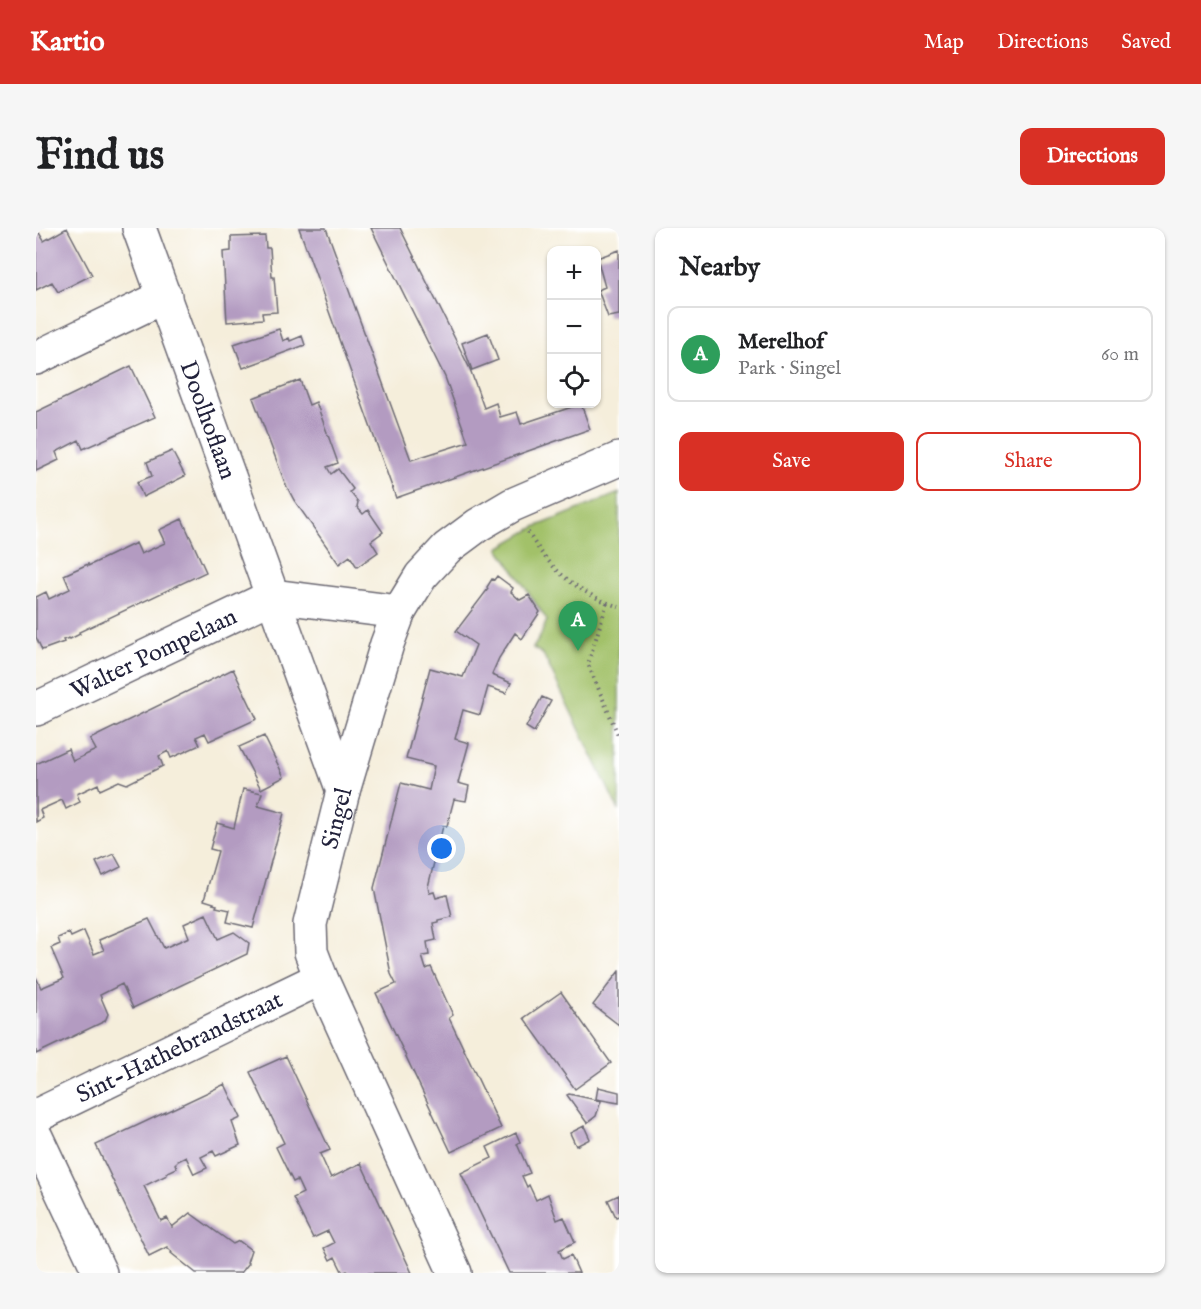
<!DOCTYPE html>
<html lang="en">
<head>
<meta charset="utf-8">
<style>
	:root { --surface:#fff; --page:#f6f6f6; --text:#202124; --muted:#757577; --line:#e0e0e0; --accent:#d93025 }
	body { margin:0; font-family:"IM FELL English",serif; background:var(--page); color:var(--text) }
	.controls { position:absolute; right:18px; top:18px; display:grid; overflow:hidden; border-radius:12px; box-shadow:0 2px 4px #0004 }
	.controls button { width:54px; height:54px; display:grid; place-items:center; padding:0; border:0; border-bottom:2px solid var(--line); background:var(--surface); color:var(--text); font:30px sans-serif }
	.you { position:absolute; left:406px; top:621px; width:21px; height:21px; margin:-15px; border:4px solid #fff; border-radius:50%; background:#1a73e8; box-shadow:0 0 0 9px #1a73e833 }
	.badge { display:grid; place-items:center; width:39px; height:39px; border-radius:50%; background:var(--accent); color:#fff; font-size:20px; font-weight:700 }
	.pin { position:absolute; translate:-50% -50px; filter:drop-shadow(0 2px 3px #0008) }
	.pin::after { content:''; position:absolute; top:32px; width:21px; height:18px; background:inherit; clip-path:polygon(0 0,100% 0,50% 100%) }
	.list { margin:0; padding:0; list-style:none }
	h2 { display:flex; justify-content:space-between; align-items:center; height:78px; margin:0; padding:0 24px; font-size:26px }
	h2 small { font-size:20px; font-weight:400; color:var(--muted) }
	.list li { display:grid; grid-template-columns:39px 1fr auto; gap:18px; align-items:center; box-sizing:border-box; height:96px; margin:0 12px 12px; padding:0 12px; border:2px solid var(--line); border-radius:12px }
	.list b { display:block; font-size:22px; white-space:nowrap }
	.list p { margin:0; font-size:20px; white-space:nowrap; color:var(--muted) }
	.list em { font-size:20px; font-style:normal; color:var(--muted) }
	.actions { display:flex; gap:12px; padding:18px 24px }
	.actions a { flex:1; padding:14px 0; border:2px solid var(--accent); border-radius:12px; text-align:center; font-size:21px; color:var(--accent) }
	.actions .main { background:var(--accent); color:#fff }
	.icon { flex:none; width:33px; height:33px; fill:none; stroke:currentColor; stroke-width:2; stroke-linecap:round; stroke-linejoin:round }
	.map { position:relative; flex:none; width:583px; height:1045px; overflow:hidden; border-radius:12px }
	header { display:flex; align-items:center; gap:36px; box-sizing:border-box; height:84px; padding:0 30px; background:var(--accent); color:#fff }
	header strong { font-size:28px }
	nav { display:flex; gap:33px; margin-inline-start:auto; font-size:21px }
	.intro { display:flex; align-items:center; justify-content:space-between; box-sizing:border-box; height:144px; padding:0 36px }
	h1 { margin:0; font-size:42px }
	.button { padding:15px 27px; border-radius:12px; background:var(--accent); color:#fff; font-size:21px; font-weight:700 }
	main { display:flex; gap:36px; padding:0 36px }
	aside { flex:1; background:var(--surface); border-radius:12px; box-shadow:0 2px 4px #0004 }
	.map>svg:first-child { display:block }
	.green { fill:#a2c169; stroke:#627252; stroke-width:1.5 }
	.building { fill:#b39bc1 }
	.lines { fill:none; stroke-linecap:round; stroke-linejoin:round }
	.minor-casing { stroke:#6c6973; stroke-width:36 }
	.path { stroke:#6c6973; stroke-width:4; stroke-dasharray:1.5 4.5; stroke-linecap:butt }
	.minor { stroke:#fff; stroke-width:33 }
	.labels { text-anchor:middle; stroke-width:5; stroke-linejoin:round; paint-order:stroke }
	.street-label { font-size:24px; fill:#22223b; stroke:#fff }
</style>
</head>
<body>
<header>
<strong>Kartio</strong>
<nav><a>Map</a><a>Directions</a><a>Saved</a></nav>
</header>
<div class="intro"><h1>Find us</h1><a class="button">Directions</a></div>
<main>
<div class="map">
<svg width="583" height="1045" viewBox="0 0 583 1045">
	<rect width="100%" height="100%" fill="#fff"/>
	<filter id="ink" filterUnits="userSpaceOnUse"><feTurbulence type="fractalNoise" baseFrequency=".0167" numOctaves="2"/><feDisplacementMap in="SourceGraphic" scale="12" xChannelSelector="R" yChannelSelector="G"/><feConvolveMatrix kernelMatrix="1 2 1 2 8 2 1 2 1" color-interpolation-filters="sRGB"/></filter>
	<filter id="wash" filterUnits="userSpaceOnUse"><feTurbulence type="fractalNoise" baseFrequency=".008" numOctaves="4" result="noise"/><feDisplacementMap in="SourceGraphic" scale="24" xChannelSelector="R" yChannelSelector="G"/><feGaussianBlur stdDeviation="1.35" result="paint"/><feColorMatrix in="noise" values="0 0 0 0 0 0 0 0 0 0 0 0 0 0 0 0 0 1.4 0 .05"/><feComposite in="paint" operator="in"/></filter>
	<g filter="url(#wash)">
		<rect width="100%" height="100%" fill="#f5eedb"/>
		<path class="green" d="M 583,265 L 583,583 L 507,426 L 497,420 L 504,409 L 511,392 L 463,320 L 499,299 Z"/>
		<g id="blocks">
			<path class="building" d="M 0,0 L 8,13 L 31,0 L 56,47 L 22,64 L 16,54 L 0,62 Z
				M 263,0 L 290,0 L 375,232 L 432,214 L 409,149 L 335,0 L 364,0 L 434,141 L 448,180 L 460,175 L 464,189 L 481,184 L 485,196 L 545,176 L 554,201 L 360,270 Z
				M 229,8 L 230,20 L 234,20 L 236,49 L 238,49 L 241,84 L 226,85 L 227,91 L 191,94 L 187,24 L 195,23 L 195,9 Z
				M 583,22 L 583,87 L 572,89 L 562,62 L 569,59 L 561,30 Z
				M 243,101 L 247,113 L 253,110 L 254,113 L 266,108 L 269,117 L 207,140 L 198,116 Z
				M 452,105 L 462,132 L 436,142 L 426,115 Z
				M 95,138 L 119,189 L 47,221 L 43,212 L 20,224 L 23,232 L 0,243 L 0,184 Z
				M 264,152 L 273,177 L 280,174 L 302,235 L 291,239 L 295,246 L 302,241 L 317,261 L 314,264 L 322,274 L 321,279 L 327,286 L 332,282 L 347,304 L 335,313 L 342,324 L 321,339 L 314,328 L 303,336 L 258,272 L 249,255 L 217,170 Z
				M 136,223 L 149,248 L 107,269 L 101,254 L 116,248 L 111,234 Z
				M 146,291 L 170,344 L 43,404 L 44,406 L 34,411 L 33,410 L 27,412 L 28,414 L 6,422 L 0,409 L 0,369 L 10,364 L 13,371 L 34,361 L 28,347 L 52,336 L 52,338 L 100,315 L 105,326 L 129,315 L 123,302 Z
				M 461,348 L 477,360 L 475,364 L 484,372 L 493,367 L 504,384 L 486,411 L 479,405 L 463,430 L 456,446 L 456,447 L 475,455 L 470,465 L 452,459 L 444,487 L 427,482 L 419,511 L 433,515 L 422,555 L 433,558 L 430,573 L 418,571 L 411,598 L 407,598 L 392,659 L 394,665 L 398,664 L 400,670 L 411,667 L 416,689 L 402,692 L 402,694 L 397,695 L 400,712 L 391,714 L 393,727 L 386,728 L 390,741 L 395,739 L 417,787 L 413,790 L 465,900 L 415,924 L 340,765 L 360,756 L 355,746 L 338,660 L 365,555 L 393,562 L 398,538 L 370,531 L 394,440 L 427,449 L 440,417 L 420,403 L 452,361 L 451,359 L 456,351 L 458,352 Z
				M 197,441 L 221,491 L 173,513 L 169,505 L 160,509 L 164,517 L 135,530 L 132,523 L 123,528 L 127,538 L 91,556 L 83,553 L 64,562 L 62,556 L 41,566 L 44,574 L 30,581 L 26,572 L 4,582 L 7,590 L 0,594 L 0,536 L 32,521 L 37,533 L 60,522 L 54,511 Z
				M 506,469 L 515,473 L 498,504 L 490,499 Z
				M 228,508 L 248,549 L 225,561 L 203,519 Z
				M 207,561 L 226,565 L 222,578 L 248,585 L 217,700 L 191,694 L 194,682 L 180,679 L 181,677 L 177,676 L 178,675 L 168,672 L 182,623 L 174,621 L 181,595 L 198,600 Z
				M 78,626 L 85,639 L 67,648 L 60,634 Z
				M 170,686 L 182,711 L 198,704 L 213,715 L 211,726 L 97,780 L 86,756 L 64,767 L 72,786 L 69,793 L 0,826 L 0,749 L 5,760 L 28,750 L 15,720 L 24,716 L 22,710 L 33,705 L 35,709 L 48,703 L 58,726 L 68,722 L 63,712 L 113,691 L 128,720 L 153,709 L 148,696 Z
				M 583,743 L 583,797 L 557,777 Z
				M 525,764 L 575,835 L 539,861 L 488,790 Z
				M 250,828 L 294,922 L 284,926 L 295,950 L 325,935 L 376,1045 L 312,1045 L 311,1043 L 307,1045 L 299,1029 L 294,1032 L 288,1020 L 298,1015 L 292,1003 L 277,1010 L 257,970 L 267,965 L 261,952 L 257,954 L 240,919 L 248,915 L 214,844 Z
				M 189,856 L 205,890 L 196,894 L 204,917 L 180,928 L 177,923 L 165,929 L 171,940 L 158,946 L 150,929 L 142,933 L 139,936 L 141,940 L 130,945 L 131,947 L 108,958 L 125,993 L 131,990 L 136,999 L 154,985 L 197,1016 L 203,1013 L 215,1022 L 211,1034 L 213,1035 L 205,1045 L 160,1045 L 135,1025 L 136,1024 L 131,1019 L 113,1028 L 60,917 Z
				M 562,859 L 583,864 L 583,875 L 560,871 Z
				M 533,866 L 565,873 L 560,888 L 551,895 L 531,867 Z
				M 548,898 L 554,911 L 540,918 L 534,905 Z
				M 480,905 L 484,914 L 481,916 L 494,945 L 486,948 L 491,959 L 493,957 L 500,972 L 512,966 L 521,992 L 528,989 L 539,1014 L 523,1022 L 527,1031 L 535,1027 L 543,1045 L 473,1045 L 425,945 L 456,930 L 451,919 Z
				M 583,967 L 583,988 L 580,989 L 572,972 Z"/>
		</g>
	</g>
	<g filter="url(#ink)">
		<use href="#blocks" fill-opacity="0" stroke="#6c6973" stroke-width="1.5"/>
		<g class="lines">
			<g class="minor-casing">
				<g id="minor">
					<path id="s1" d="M 103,0 L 307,563"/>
					<path d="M 0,130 L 129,68"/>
					<path id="s2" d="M 0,481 L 237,368 L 363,384"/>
					<path id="s3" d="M 0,888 L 285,750"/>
					<path d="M 0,909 L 64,1045"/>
					<path id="s4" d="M 419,1045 L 285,750 L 275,724 L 274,696 L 307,563 L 351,416 L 363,384 L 385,348 L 411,320 L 442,297 L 476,277 L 583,231"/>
				</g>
			</g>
			<path class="path" d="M 492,304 C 513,341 542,365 583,379
				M 571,375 L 552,436 L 583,509"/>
			<use href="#minor" class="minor"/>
		</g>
	</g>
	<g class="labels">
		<g class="street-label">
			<text dy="8" stroke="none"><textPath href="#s1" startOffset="204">Doolhoflaan</textPath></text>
			<text dy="8" stroke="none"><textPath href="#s2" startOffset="130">Walter Pompelaan</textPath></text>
			<text dy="8" stroke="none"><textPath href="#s4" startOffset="489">Singel</textPath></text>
			<text dy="8" stroke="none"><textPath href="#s3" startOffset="159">Sint-Hathebrandstraat</textPath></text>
		</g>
	</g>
</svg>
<div class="controls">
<button>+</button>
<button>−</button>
<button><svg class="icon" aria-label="locate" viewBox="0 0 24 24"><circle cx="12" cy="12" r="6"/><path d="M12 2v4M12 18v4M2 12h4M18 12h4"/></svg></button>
</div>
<div class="you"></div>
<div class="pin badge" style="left:542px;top:423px;background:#2e9e5b">A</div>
</div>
<aside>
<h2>Nearby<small></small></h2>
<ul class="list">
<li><span class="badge" style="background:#2e9e5b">A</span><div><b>Merelhof</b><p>Park · Singel</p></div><em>60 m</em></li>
</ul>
<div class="actions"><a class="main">Save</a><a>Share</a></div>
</aside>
</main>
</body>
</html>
